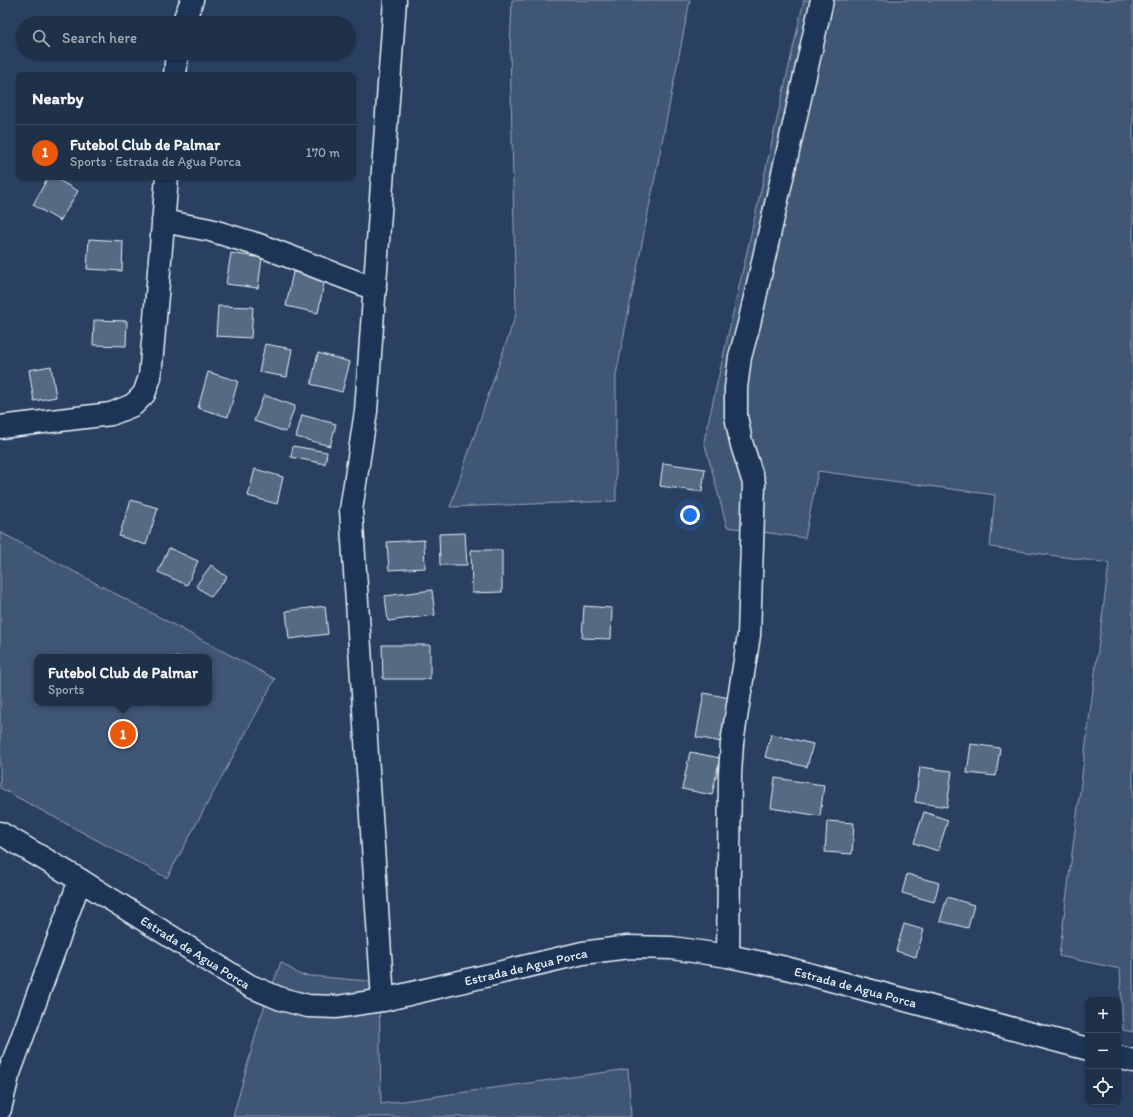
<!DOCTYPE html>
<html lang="en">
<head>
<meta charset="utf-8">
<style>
	:root { --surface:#1f3049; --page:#273850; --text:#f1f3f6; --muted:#a1a9b4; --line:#3c4b61; --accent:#ea580c }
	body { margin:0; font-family:Itim,sans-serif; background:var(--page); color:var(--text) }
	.controls { position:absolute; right:12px; bottom:12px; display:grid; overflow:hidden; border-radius:8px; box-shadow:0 1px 3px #0004 }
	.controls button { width:36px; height:36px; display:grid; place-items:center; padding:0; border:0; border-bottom:1px solid var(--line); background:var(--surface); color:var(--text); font:20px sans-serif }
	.you { position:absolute; left:690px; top:515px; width:14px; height:14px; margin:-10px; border:3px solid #fff; border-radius:50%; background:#1a73e8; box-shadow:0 0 0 6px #1a73e833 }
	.badge { display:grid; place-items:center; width:26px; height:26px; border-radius:50%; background:var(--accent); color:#fff; font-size:13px; font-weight:700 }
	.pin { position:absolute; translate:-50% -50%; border:2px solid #fff; box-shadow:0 1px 4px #0006 }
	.popup { position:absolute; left:34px; top:654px; width:178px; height:52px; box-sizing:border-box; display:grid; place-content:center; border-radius:8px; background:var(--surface); filter:drop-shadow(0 1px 3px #0005); font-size:13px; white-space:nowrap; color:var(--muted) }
	.popup b { font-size:15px; color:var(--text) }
	.popup::after { content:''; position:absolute; left:50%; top:100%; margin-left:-8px; border:8px solid transparent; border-top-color:var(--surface) }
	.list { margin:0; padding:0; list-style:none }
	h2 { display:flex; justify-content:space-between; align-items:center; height:52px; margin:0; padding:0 16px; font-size:17px }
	h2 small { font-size:13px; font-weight:400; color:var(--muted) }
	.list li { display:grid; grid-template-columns:26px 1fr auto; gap:12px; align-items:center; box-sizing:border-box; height:56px; padding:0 16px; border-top:1px solid var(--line) }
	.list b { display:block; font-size:15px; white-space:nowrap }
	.list p { margin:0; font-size:13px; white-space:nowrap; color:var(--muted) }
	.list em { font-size:13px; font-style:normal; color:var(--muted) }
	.icon { flex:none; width:22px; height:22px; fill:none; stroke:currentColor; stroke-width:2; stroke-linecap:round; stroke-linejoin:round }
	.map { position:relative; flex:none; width:1133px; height:1117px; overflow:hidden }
	.search { position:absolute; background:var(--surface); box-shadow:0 1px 3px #0004; left:16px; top:16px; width:340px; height:44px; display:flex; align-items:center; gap:10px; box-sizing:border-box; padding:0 14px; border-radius:22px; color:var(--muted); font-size:15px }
	.panel { position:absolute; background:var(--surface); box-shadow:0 1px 3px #0004; left:16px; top:72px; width:340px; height:108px; border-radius:8px }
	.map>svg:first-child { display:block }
	.green { fill:#415774; stroke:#94a4b6; fill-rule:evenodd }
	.building { fill:#556a83; stroke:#e8f1f8 }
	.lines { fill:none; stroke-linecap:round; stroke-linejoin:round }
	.minor-casing { stroke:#e8f1f8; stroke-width:25 }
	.major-casing { stroke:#e8f1f8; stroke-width:25 }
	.minor { stroke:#1d3557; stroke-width:22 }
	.major { stroke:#1d3557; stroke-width:22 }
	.labels { text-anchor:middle; stroke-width:4; stroke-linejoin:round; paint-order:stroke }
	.street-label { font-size:13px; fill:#e8f1f8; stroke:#1d3557 }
</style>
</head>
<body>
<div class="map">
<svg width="1133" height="1117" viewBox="0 0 1133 1117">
	<rect width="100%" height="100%" fill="#294061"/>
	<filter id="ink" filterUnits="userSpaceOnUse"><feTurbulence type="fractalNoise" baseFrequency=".025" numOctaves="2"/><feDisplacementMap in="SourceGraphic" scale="8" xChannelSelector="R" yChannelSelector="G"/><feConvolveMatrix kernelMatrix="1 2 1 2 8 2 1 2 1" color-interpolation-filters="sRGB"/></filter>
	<g filter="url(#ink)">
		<path class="green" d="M 512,0 L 690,0 L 616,375 L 616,501 L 450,507 L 516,314 L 510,49 Z
			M 804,0 L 1133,0 L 1133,1032 L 1123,1030 L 1120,969 L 1059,956 L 1109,563 L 990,547 L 995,495 L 818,471 L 805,538 L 727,527 L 704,441 Z
			M 0,532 L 275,679 L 167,878 L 0,788 ZM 37,657 L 209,657 L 209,703 L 37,703 Z
			M 281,962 L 300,975 L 379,982 L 381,1104 L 628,1069 L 631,1117 L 233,1117 L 260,1019 Z"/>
		<path class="building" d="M 48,177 L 53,177 L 78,191 L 60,221 L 33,205 Z
			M 89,239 L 123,241 L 122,271 L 87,269 Z
			M 231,253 L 262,258 L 258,288 L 226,284 Z
			M 293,272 L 325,278 L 318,313 L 286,306 Z
			M 218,306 L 253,307 L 251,338 L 216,336 Z
			M 94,320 L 127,321 L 126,346 L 93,345 Z
			M 265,344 L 292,349 L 287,377 L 259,372 Z
			M 318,353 L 350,362 L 342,392 L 311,384 Z
			M 51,366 L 56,397 L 34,401 L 29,370 Z
			M 208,372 L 238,381 L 228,417 L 198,408 Z
			M 264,395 L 295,406 L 286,432 L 254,421 Z
			M 302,415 L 336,424 L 330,446 L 296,437 Z
			M 293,446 L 327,452 L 325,464 L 291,457 Z
			M 663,463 L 705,469 L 702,492 L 660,486 Z
			M 255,469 L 283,477 L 277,504 L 248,496 Z
			M 131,500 L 158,508 L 146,545 L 119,536 Z
			M 465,533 L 467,565 L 440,565 L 439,534 Z
			M 424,540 L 425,568 L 389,570 L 387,542 Z
			M 169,548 L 198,561 L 187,585 L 158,572 Z
			M 471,550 L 502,550 L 502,592 L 472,593 Z
			M 211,565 L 227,577 L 211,597 L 196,586 Z
			M 432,590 L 435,615 L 388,621 L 385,596 Z
			M 325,606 L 328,634 L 289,639 L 286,611 Z
			M 584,606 L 612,608 L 611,639 L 582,638 Z
			M 382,645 L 430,645 L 430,679 L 383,679 Z
			M 704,693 L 730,698 L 722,742 L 696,737 Z
			M 771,734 L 813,744 L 807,767 L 765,757 Z
			M 971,744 L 1000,748 L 996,776 L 967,773 Z
			M 690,752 L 720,758 L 712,795 L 682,789 Z
			M 920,767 L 952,771 L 947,807 L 915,802 Z
			M 775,778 L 824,785 L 820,816 L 771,808 Z
			M 924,812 L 948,820 L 938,851 L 914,843 Z
			M 827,821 L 854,823 L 852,854 L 825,852 Z
			M 907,874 L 939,883 L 934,902 L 902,893 Z
			M 947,897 L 974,905 L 968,928 L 940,921 Z
			M 904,924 L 924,930 L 916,957 L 896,951 Z"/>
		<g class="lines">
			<g class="minor-casing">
				<path id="minor" d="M 183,23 L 192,0
					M 175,75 L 177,53
					M 163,221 L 210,230 L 259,245 L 375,289
					M 0,427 L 111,414 L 133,405 L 144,394 L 150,377 L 167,177
					M 728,956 L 730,774 L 732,743 L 749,635 L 754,483 L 741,442 L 736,416 L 736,388 L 740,357 L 749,324 L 822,0
					M 383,1000 L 351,510 L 366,411 L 395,0
					M 0,1109 L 8,1076 L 80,880"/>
			</g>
			<g class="major-casing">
				<g id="major">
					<path id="s1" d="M 0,833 L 80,880 L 250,986 L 281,999 L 308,1006 L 337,1007 L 383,1000 L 583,953 L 628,947 L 672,948 L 728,956 L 786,968 L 1088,1049"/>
					<path d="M 1118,1057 L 1133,1061"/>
				</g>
			</g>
			<use href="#minor" class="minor"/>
			<use href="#major" class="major"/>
		</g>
	</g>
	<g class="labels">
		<g class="street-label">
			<text dy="5" stroke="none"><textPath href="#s1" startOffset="229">Estrada de Agua Porca</textPath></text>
			<text dy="5" stroke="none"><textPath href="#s1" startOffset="577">Estrada de Agua Porca</textPath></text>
			<text dy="5" stroke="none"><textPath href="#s1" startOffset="913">Estrada de Agua Porca</textPath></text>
		</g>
	</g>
</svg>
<div class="controls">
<button>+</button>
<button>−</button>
<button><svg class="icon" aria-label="locate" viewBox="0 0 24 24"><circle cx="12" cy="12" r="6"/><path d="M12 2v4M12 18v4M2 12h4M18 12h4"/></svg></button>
</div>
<div class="you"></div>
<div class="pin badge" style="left:123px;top:734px">1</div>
<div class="popup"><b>Futebol Club de Palmar</b>Sports</div>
<div class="search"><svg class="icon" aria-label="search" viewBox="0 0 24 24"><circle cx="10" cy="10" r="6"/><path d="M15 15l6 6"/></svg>Search here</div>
<section class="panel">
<h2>Nearby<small></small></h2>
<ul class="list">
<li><span class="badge">1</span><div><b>Futebol Club de Palmar</b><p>Sports · Estrada de Agua Porca</p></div><em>170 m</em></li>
</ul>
</section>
</div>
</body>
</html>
